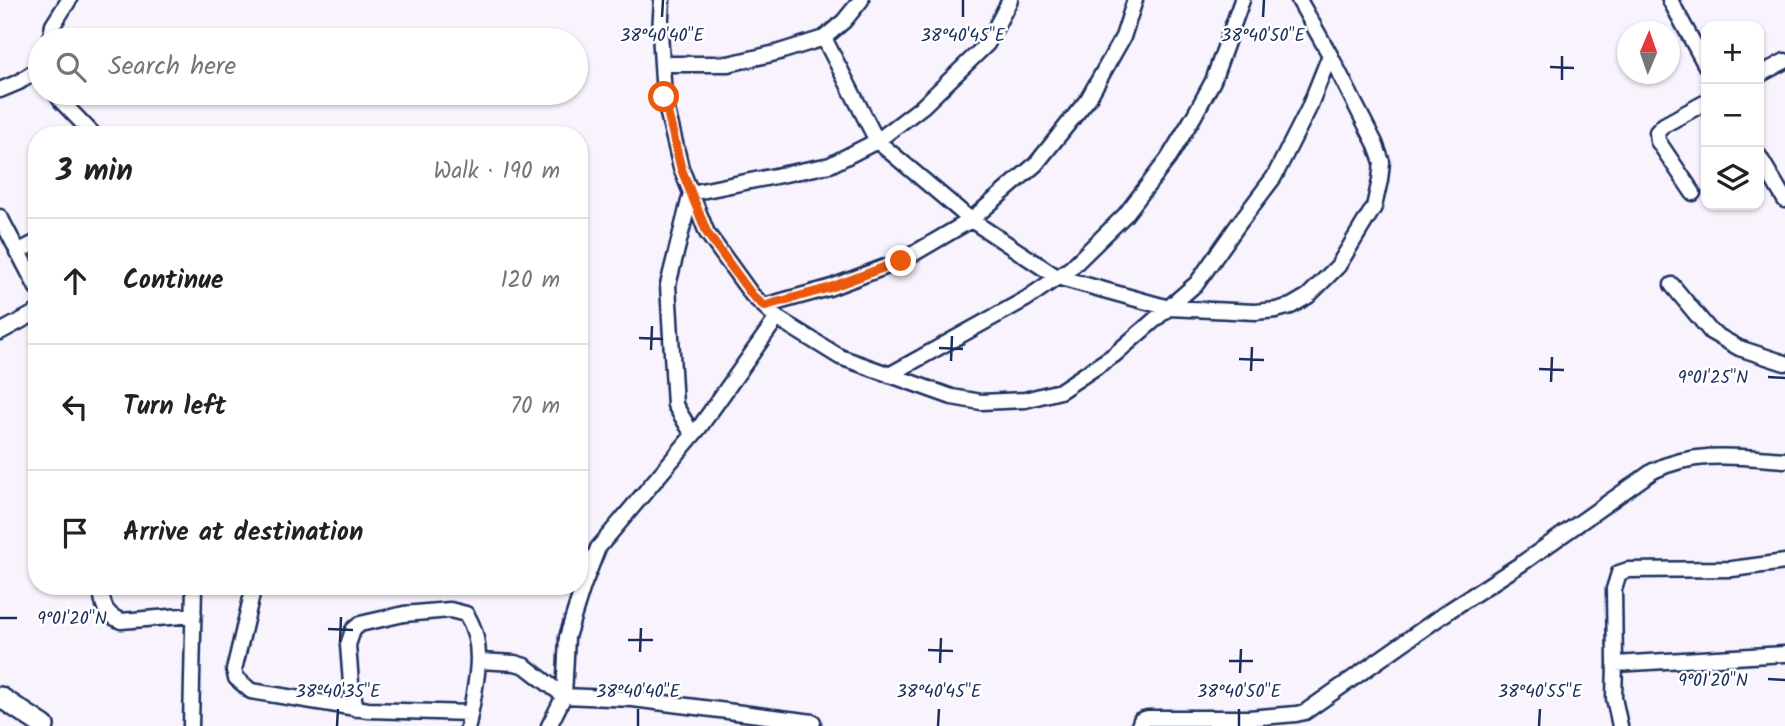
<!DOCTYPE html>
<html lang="en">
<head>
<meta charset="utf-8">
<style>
	:root { --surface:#fff; --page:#f6f6f6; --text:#222; --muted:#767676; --line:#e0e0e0 }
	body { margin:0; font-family:Kalam,sans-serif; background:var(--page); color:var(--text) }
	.controls { position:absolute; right:21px; top:21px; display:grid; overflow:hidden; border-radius:14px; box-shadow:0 2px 5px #0004 }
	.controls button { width:63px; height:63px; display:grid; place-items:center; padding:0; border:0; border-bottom:2px solid var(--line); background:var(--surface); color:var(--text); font:35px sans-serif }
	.compass { position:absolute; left:1617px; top:21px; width:63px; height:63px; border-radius:50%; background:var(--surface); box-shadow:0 2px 5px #0004; rotate:2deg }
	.stop { position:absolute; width:21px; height:21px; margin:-16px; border:5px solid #ea580c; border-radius:50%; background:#fff }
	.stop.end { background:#ea580c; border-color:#fff; box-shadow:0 2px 7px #0008 }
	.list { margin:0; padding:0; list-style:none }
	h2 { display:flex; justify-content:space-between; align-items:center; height:91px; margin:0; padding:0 28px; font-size:30px }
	h2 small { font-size:23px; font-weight:400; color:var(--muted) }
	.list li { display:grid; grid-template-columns:46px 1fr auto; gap:21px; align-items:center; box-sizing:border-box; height:126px; padding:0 28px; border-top:2px solid var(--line) }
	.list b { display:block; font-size:26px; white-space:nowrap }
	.list em { font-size:23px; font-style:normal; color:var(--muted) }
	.icon { flex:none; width:38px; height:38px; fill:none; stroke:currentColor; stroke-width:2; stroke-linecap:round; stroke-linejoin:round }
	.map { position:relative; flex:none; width:1785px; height:726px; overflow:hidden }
	.search { position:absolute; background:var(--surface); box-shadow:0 2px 5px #0004; left:28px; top:28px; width:560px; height:77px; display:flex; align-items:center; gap:18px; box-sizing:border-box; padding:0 24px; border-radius:38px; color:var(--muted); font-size:26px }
	.panel { position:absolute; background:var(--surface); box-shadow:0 2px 5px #0004; left:28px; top:126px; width:560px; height:469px; border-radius:28px }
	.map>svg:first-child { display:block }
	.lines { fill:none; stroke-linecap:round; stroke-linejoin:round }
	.minor-casing { stroke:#1b2f5e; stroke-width:19 }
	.highway-casing { stroke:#1b2f5e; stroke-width:24 }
	.minor { stroke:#fff; stroke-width:14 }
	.highway { stroke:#fff; stroke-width:19 }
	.route { stroke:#ea580c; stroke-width:9 }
	.ticks { fill:none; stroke:#1b2f5e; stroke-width:2.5 }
	.ticks-label { font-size:18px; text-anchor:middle; fill:#1b2f5e; stroke:#fff; stroke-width:5; stroke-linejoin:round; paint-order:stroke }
</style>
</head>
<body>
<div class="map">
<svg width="1785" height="726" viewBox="0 0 1785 726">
	<rect width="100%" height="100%" fill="#f8f3fd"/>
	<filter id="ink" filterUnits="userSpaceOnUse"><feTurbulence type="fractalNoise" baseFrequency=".0143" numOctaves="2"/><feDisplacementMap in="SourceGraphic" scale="14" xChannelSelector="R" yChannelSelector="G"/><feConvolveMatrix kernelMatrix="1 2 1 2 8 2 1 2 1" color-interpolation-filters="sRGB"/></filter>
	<g filter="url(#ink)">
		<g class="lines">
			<g class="minor-casing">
				<path id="minor" d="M 662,0 L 660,32 L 664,97 L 681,168 L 707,233 L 752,295 L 777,318 L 840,357 L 952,397 L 981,402 L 1025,400 L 1060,391 L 1114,355 L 1197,283 L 1240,222 L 1274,177 L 1308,110 L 1330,55
					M 1670,0 L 1706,66
					M 824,38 L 877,141 L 971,220 L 1057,277 L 1169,308 L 1255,312 L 1276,310 L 1291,306 L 1308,296 L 1338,266 L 1374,207 L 1380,180 L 1382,162 L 1375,143 L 1330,55 L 1299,0
					M 50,40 L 53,25 L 69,0
					M 662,64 L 728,64 L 776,53 L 824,38 L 844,21 L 861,0
					M 1759,75 L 1785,61
					M 0,90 L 19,82 L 40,68
					M 56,93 L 62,102 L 94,135
					M 1759,156 L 1785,200
					M 1693,193 L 1658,141 L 1657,132 L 1664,125 L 1706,102
					M 0,217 L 37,288
					M 17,252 L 37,242
					M 1672,285 L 1711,332 L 1739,348 L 1785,363
					M 764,306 L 829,288 L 901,261 L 971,220 L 1036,164 L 1088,99 L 1123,37 L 1135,0
					M 0,332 L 37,312
					M 889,375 L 1026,299 L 1071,268 L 1125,215 L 1168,159 L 1194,116 L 1213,81 L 1242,0
					M 693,435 L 675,405 L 668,285 L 691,193 L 830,165 L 877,141 L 923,106 L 987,44 L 1010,0
					M 101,586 C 102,604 104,614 121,621 L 194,615
					M 254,586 L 234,670 L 236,678 L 251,691 L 368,710 L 470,713
					M 479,661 L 515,663 L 525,666 L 564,696 L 633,699 L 813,722
					M 1615,664 L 1785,654
					M 356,709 L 351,683 L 348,645 L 353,630 L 360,624 L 404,614 L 450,610 L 466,614 C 488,647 474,690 468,726
					M 191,726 L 194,586
					M 549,726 L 564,696 L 567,637 L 583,586 L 598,548 L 699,428 L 777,318
					M 1139,726 L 1141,720 L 1148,718 L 1249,718 L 1296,714 L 1305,712 L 1450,610 L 1521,564 L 1653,471 C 1695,450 1740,457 1785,460
					M 1620,726 L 1614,698 L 1615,664 L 1614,589 L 1619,573 L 1628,570 L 1732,569 L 1785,562"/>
			</g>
			<g class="highway-casing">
				<path id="highway" d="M 0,697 L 44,726"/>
			</g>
			<use href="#minor" class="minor"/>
			<use href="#highway" class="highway"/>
		</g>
	</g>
	<g class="lines" filter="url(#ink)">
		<path class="route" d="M 664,97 L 681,168 L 707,233 L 752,295 L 764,306 L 829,288 L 901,261"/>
	</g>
	<path class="ticks" d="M 662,17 L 663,0M 963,17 L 963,0M 1263,17 L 1264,0M 1550,67 L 1574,68M 1562,80 L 1562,56M 639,338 L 663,339M 939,348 L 963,349M 651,350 L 652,326M 1239,359 L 1264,360M 951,361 L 952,336M 1539,369 L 1564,370M 1251,371 L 1252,347M 1768,377 L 1785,378M 1551,382 L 1552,357M 0,618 L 17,618M 328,629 L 353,630M 628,640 L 653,640M 340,642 L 341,617M 928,650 L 953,651M 640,652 L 641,628M 1229,661 L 1253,661M 940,663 L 941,638M 1240,673 L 1241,649M 1768,679 L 1785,680M 337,726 L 338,709M 638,726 L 638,709M 938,726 L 939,709M 1239,726 L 1239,709M 1539,726 L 1540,709"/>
	<g class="ticks-label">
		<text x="662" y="41">38°40'40"E</text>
		<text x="963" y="41">38°40'45"E</text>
		<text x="1263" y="41">38°40'50"E</text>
		<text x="1713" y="383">9°01'25"N</text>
		<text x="72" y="624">9°01'20"N</text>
		<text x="1713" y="686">9°01'20"N</text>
		<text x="338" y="697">38°40'35"E</text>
		<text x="638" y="697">38°40'40"E</text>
		<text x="939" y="697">38°40'45"E</text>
		<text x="1239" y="697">38°40'50"E</text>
		<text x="1540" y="697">38°40'55"E</text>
	</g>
</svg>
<div class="controls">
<button>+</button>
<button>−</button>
<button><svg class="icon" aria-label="layers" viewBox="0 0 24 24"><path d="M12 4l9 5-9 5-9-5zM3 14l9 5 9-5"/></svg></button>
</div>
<svg class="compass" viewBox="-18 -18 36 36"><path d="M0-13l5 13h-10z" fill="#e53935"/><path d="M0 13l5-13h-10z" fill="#767676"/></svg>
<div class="stop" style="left:664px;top:97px"></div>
<div class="stop end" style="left:901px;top:261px"></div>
<div class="search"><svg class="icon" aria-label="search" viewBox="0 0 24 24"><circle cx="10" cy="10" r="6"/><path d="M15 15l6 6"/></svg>Search here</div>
<section class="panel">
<h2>3 min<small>Walk · 190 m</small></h2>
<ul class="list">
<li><svg class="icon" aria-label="ahead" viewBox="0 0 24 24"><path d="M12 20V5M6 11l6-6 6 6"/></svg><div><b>Continue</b></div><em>120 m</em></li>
<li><svg class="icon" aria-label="left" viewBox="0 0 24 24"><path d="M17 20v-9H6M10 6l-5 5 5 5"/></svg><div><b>Turn left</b></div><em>70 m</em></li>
<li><svg class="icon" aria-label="arrive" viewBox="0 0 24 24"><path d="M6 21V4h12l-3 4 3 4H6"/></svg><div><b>Arrive at destination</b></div></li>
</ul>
</section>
</div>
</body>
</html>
